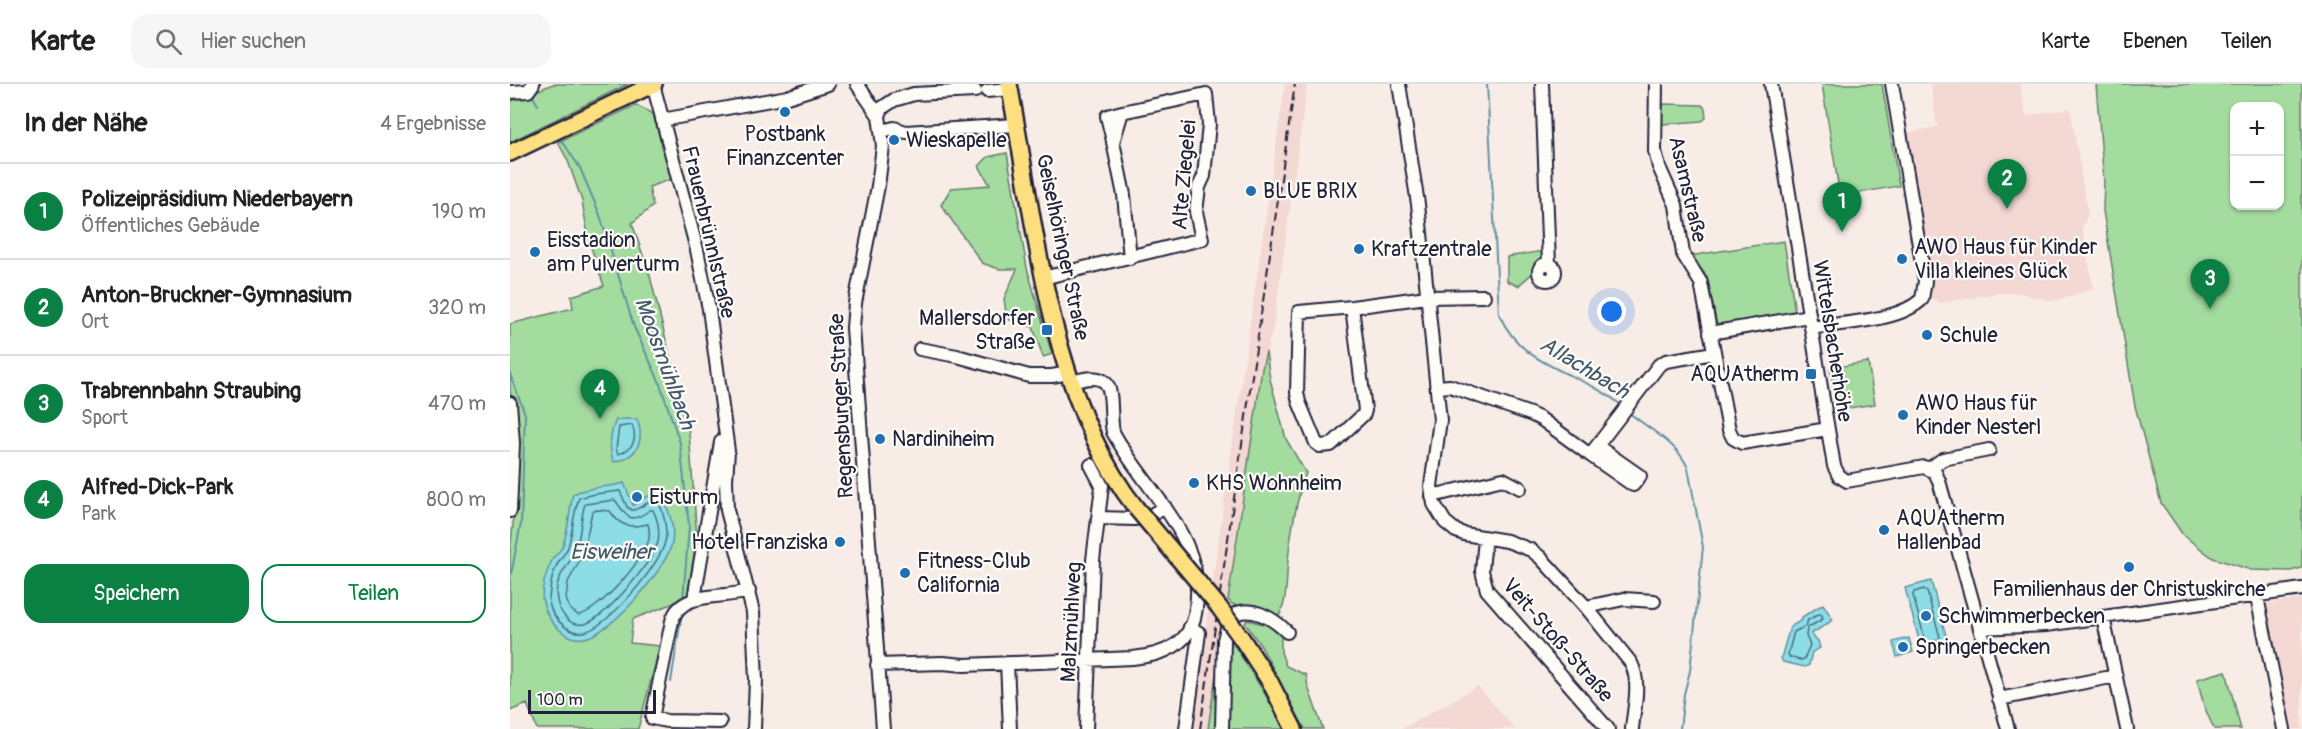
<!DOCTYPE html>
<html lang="de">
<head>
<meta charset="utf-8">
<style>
	:root { --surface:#fff; --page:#f6f6f6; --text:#222; --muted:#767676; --line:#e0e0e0; --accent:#0b8043 }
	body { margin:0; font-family:Pangolin,sans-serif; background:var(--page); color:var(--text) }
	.controls { position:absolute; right:18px; top:18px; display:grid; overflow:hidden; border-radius:12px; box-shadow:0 2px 4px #0004 }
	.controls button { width:54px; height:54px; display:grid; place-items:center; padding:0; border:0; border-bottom:2px solid var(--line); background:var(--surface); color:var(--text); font:30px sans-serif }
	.scale { position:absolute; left:18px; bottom:15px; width:128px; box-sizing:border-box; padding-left:6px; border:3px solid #22223b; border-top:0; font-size:16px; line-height:21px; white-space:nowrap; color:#22223b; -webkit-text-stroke:4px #fdfcf7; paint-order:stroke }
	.you { position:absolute; left:1102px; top:228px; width:21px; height:21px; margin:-15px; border:4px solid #fff; border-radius:50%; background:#1a73e8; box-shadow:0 0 0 9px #1a73e833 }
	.badge { display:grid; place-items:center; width:39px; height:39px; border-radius:50%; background:var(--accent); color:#fff; font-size:20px; font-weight:700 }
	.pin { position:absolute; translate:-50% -50px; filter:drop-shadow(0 2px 3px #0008) }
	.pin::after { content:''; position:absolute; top:32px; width:21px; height:18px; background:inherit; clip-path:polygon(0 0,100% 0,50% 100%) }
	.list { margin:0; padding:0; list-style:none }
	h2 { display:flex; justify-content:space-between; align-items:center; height:78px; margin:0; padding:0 24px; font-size:26px }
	h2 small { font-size:20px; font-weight:400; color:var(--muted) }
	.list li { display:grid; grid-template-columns:39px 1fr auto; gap:18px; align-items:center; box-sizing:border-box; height:96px; padding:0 24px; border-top:2px solid var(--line) }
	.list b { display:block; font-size:22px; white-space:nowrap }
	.list p { margin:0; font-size:20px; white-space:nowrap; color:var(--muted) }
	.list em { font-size:20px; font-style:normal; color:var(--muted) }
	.actions { display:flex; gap:12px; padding:18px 24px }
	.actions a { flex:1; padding:14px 0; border:2px solid var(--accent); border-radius:18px; text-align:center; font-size:21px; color:var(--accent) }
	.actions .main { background:var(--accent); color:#fff }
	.icon { flex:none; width:33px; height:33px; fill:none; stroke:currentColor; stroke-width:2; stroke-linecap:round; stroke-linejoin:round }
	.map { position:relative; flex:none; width:1792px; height:645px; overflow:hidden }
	header { display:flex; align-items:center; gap:36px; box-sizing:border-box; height:84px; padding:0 30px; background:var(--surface); border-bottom:2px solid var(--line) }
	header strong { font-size:28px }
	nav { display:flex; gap:33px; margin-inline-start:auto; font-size:21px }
	.search { width:420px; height:54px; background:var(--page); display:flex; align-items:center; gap:15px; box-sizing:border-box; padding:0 21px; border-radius:18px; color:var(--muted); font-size:22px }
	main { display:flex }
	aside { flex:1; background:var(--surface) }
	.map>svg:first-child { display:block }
	.built { fill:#f3d8d4 }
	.green { fill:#a4db9f; stroke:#637e6d; stroke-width:1.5; fill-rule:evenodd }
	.water { fill:#8cdde6; stroke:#6292a2; stroke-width:1.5 }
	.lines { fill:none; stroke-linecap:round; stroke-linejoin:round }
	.shore { stroke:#4c6d7f; stroke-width:1.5 }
	.stream { stroke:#6292a2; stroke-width:2 }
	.minor-casing { stroke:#22223b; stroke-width:16 }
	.major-casing { stroke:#22223b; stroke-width:20 }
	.minor { stroke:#fdfcf7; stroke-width:12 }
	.major { stroke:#fedf80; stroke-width:15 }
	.rail { stroke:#22223b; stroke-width:2; stroke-dasharray:9 4.5; stroke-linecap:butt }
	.major-bridge-casing { stroke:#22223b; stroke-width:20; stroke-linecap:butt }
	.major-bridge { stroke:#fedf80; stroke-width:15 }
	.poi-dot { fill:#1f6fb2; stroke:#fdfcf7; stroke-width:2 }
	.labels { text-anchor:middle; stroke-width:4.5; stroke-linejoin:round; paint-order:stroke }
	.poi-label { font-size:21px; fill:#22223b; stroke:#fdfcf7; text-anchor:start }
	.street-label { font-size:21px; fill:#22223b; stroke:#fdfcf7 }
	.water-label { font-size:22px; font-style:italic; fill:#425a6e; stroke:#fdfcf7 }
</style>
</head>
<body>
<header>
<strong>Karte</strong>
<div class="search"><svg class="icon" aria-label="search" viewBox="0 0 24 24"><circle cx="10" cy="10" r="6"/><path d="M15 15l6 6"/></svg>Hier suchen</div>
<nav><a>Karte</a><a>Ebenen</a><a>Teilen</a></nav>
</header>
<main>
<aside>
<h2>In der Nähe<small>4 Ergebnisse</small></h2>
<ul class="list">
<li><span class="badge">1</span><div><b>Polizeipräsidium Niederbayern</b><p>Öffentliches Gebäude</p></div><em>190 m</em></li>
<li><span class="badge">2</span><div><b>Anton-Bruckner-Gymnasium</b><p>Ort</p></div><em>320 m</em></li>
<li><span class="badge">3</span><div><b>Trabrennbahn Straubing</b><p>Sport</p></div><em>470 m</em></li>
<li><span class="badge">4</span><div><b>Alfred-Dick-Park</b><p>Park</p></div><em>800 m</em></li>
</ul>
<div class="actions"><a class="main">Speichern</a><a>Teilen</a></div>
</aside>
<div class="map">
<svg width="1792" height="645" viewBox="0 0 1792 645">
	<rect width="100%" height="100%" fill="#f8ece7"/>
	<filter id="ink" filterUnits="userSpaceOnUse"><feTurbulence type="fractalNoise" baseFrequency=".0167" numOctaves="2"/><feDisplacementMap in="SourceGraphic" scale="12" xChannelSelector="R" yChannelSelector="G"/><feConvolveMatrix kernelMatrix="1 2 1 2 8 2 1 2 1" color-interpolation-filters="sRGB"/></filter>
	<g filter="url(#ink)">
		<path class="built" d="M 775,0 L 797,0 L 764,239 L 752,285 L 698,645 L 681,645 Z
			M 1421,0 L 1510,0 L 1516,32 L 1560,24 L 1578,131 L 1572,143 L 1583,205 L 1542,217 L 1510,209 L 1489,209 L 1431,219 L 1418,212 L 1422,201 L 1396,49 L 1427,43 Z
			M 1792,515 L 1792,645 L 1779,645 L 1754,520 Z
			M 968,602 L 1005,645 L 892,645 Z"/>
		<path class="green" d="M 43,0 L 118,0 L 0,58 L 0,18 Z
			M 1312,0 L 1372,0 L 1389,102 L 1330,112 Z
			M 1586,0 L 1792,0 L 1792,484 L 1781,487 L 1741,486 L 1703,474 L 1673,451 L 1651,419 L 1625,322 L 1593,127 L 1594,98 ZM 1724,22 L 1770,22 L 1770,122 L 1724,122 Z
			M 1153,20 L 1192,21 L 1195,24 L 1196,34 L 1192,37 L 1153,40 L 1151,38 Z
			M 126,21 L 143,30 L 162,95 L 139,103 L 143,122 L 122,139 L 140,192 L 179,348 L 187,454 L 177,514 L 123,535 L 120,559 L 150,562 L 128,645 L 27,645 L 17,620 L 0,627 L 0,467 L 8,395 L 7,355 L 4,322 L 0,308 L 0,240 L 63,224 L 61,212 L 94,202 L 79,157 L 72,117 L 58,77 L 48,58 Z
			M 497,69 L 517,184 L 542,270 L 533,273 L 523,243 L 497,235 L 494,215 L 507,185 L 489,185 L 472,179 L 431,121 L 441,104 L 480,101 L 469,82 L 478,73 Z
			M 1274,157 L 1285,228 L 1207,242 L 1197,192 L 1179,172 Z
			M 1033,167 L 1034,174 L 1028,179 L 1025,187 L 1008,202 L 997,197 L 997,173 Z
			M 756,268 L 760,295 L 776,355 L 796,389 C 786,417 781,447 778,476 C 776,495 778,515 769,532 L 722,520 L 718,516 L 752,285 Z
			M 1358,278 L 1365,320 L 1327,326 L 1320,284 Z
			M 737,536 L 763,542 L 771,549 L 771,568 L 776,582 L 796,591 L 798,603 L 813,645 L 795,645 L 751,562 L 735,539 Z
			M 711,556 L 707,645 L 698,645 Z
			M 718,561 L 725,562 L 755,610 L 774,645 L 716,645 Z
			M 1716,587 L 1729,638 L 1731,645 L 1704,645 L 1694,622 L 1687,595 Z"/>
		<path class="water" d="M 117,335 L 127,335 C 135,357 128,373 104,378 C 98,365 100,349 106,336 Z
			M 114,399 L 123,421 C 134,414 141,407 154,414 C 159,428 165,443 162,459 C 157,484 100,551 74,554 C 65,556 55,551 49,545 C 41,539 35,528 33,518 C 30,505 37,486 43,474 C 46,471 50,467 52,463 C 59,447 59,426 63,410 C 80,402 97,404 114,399 Z
			M 1421,497 L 1438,559 L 1412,567 L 1395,504 Z
			M 1313,520 L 1323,536 L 1301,550 L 1308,557 L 1310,564 L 1302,568 L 1299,581 L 1295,583 L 1273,578 L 1271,574 L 1280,543 L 1292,536 L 1292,533 Z
			M 1399,554 L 1403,568 L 1387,573 L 1383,558 Z"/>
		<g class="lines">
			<path class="shore" d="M 122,341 C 128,355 123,366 108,370 L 106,365 L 109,343 Z
				M 110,407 L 117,423 L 122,426 C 132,426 138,413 149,418 C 154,431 158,445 155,458 C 150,481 97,544 74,548 C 57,551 38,530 39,514 C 40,502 42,489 48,479 C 51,473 56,469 58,463 C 63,447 63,430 69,414 L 85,410 Z
				M 105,416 C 118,433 119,441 140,426 L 143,426 C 148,436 150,447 148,458 C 143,478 95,534 75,540 C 69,541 63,540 58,536 C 53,531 48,523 47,516 C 43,496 56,485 64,470 C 71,455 70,435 75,420 Z
				M 87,426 L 100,427 C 110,443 120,444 138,440 C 139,444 140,449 139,454 C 137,473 87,530 68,531 L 60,525 L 56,515 L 58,498 L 73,471 L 82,428 Z
				M 1414,505 L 1417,508 L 1430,553 L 1428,556 L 1418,558 L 1415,556 L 1403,511 L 1404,508 Z
				M 1309,530 L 1312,531 L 1313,535 L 1297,544 L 1296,552 L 1300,561 L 1294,575 L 1291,576 L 1279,573 L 1278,570 L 1284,548 L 1296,542 L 1298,536 Z"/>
			<path class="stream" d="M 977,0 L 989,230 C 1013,286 1069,286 1111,321
				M 22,11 L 28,21
				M 51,55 L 70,84 L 90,131 L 124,243 L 149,297 L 170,359 L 179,442 L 173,516
				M 0,290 L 15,330 L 11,439 L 0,496
				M 1117,327 C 1138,345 1167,358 1178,384 L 1193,463 L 1180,587 L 1174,610 L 1170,645
				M 161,598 L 172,528"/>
			<g class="minor-casing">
				<path id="minor" d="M 143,0 L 187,166 L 199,225 L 218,367 L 216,396 L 217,426 L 243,528 L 246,596 L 244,645
					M 347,0 L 369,32
					M 889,0 L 908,120 L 930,336 L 921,402 L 924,420 L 935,438 L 946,447 L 954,450 L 997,457 L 1021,466 L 1030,473 L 1076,523 L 1121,579 C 1131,599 1124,623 1122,645
					M 1032,0 L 1039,180
					M 1146,0 L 1145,67 L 1149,83 L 1166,121 L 1173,170 L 1191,199 L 1219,346 L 1223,354 L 1232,359 L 1318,345
					M 1261,0 L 1324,382 L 1329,392 L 1337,397 L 1414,383 L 1425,388 L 1429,397 L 1498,645
					M 477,7 L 500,5
					M 0,8 L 18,7 L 23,0
					M 152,36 L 277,13 L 318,0
					M 372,47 L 384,44 L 396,48 L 506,41
					M 603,57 L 597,32 L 612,28
					M1029 188a8 8 0 1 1 16 0a8 8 0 1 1-16 0Z
					M 533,194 L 692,155 L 686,128 L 689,103 L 694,92 L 699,40 L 696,10 L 612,28 L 603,58 L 614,111 L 620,174
					M 842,223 L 855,326 L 854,330 L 821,361 L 810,362 L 806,359 L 789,318 L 787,309 L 789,228 L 842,223 L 917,213 L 974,212
					M 1301,244 C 1333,238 1389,238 1412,215 L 1415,197 L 1382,0
					M 1200,249 L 1299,232
					M 410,265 L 447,272 L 519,292 L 542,292 L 559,289
					M 927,303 L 940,302 L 1020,330 L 1031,335 L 1080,371 L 1149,281 L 1156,277 L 1204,269
					M 0,319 L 3,359 L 0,427
					M 1080,371 L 1123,401 L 1130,392 L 1087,362
					M 1419,385 L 1433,375 L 1479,366
					M 922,412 L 993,395 L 1010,404
					M 589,434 L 624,435 L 638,433 L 655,423
					M 975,454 L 972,487 L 977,506 L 1098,645
					M 1747,513 L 1774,645
					M 184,515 L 211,358
					M 1076,523 L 1114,515 L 1144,517
					M 1593,533 L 1617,645
					M 1470,544 L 1536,541 L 1792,505
					M 497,579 L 500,645
					M 367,581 L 433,579 L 454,581 L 623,574 C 652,571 679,562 685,530 C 700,455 634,407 603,348 C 597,317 612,282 562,298
					M 1489,615 L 1606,592
					M 210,638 L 157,637 L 142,634 L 162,537 C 170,506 214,515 239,507
					M 373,645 L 343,244 L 345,219 L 368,102 L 373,62 L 369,32 L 372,24 L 384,16 L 404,10 L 465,7
					M 576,645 L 583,476 L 592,402 L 581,381
					M 676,645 L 689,549 L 680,543
					M 712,645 L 714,556 L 720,533 C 739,519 763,534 777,548"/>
			</g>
			<g class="major-casing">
				<path id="major" d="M 499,0 C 525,136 539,313 626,424
					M 0,69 L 144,0
					M 732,555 L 760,598 L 784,645"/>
			</g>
			<use href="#minor" class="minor"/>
			<use href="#major" class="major"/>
			<path class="rail" d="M 690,645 L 785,0"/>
			<g class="major-bridge-casing">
				<path id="major-bridge" d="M 626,424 L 709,523 L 732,555"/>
			</g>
			<use href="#major-bridge" class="major-bridge"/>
		</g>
	</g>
	<g class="poi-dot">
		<circle cx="275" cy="28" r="6"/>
		<circle cx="384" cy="56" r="6"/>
		<circle cx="741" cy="107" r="6"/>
		<circle cx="849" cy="165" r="6"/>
		<circle cx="25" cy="168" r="6"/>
		<circle cx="1392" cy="175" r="6"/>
		<rect x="531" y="240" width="12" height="12" rx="3"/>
		<circle cx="1417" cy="251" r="6"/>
		<rect x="1295" y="284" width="12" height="12" rx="3"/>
		<circle cx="1393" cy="331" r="6"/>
		<circle cx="370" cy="355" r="6"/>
		<circle cx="684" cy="399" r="6"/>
		<circle cx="127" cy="413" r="6"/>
		<circle cx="1374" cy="446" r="6"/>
		<circle cx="330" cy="458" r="6"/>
		<circle cx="1619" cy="483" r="6"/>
		<circle cx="395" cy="489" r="6"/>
		<circle cx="1416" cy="532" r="6"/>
		<circle cx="1393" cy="563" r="6"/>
	</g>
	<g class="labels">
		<g class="poi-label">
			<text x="275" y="57" text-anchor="middle">Postbank<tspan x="275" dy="24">Finanzcenter</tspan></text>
			<text x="396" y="63">Wieskapelle</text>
			<text x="753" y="114">BLUE BRIX</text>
			<text x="37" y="163">Eisstadion<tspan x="37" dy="24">am Pulverturm</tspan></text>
			<text x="1404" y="170">AWO Haus für Kinder<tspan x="1404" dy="24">Villa kleines Glück</tspan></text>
			<text x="861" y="172">Kraftzentrale</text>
			<text x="525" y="241" text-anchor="end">Mallersdorfer<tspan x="525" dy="24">Straße</tspan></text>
			<text x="1429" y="258">Schule</text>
			<text x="1289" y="297" text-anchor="end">AQUAtherm</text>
			<text x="1405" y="326">AWO Haus für<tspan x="1405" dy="24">Kinder Nesterl</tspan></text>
			<text x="382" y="362">Nardiniheim</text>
			<text x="696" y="406">KHS Wohnheim</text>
			<text x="139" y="420">Eisturm</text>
			<text x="1386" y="441">AQUAtherm<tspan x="1386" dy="24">Hallenbad</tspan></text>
			<text x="318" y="465" text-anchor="end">Hotel Franziska</text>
			<text x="407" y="484">Fitness-Club<tspan x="407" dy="24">California</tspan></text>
			<text x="1619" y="512" text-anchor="middle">Familienhaus der Christuskirche</text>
			<text x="1428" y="539">Schwimmerbecken</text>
			<text x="1405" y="570">Springerbecken</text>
		</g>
		<g class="street-label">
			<text transform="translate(674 91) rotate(-85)" y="7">Alte Ziegelei</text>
			<text transform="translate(1178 105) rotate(77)" y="7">Asamstraße</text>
			<text transform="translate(199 148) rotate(77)" y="7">Frauenbrünnlstraße</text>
			<text transform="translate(553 163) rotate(78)" y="7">Geiselhöringer Straße</text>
			<text transform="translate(1323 257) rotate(81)" y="7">Wittelsbacherhöhe</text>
			<text transform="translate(331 322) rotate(-93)" y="7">Regensburger Straße</text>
			<text transform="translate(561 538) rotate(-87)" y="7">Malzmühlweg</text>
			<text transform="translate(1048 556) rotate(49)" y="7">Veit-Stoß-Straße</text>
		</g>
		<g class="water-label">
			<text transform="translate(156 279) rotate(70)" y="8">Moosmühlbach</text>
			<text transform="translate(1075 283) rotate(31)" y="8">Allachbach</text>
			<text x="102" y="475">Eisweiher</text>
		</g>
	</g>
</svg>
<div class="controls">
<button>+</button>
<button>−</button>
</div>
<div class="scale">100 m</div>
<div class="you"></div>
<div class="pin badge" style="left:1332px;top:148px">1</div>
<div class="pin badge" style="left:1497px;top:125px">2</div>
<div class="pin badge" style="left:1700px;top:225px">3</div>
<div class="pin badge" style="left:90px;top:335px">4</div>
</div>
</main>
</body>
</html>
